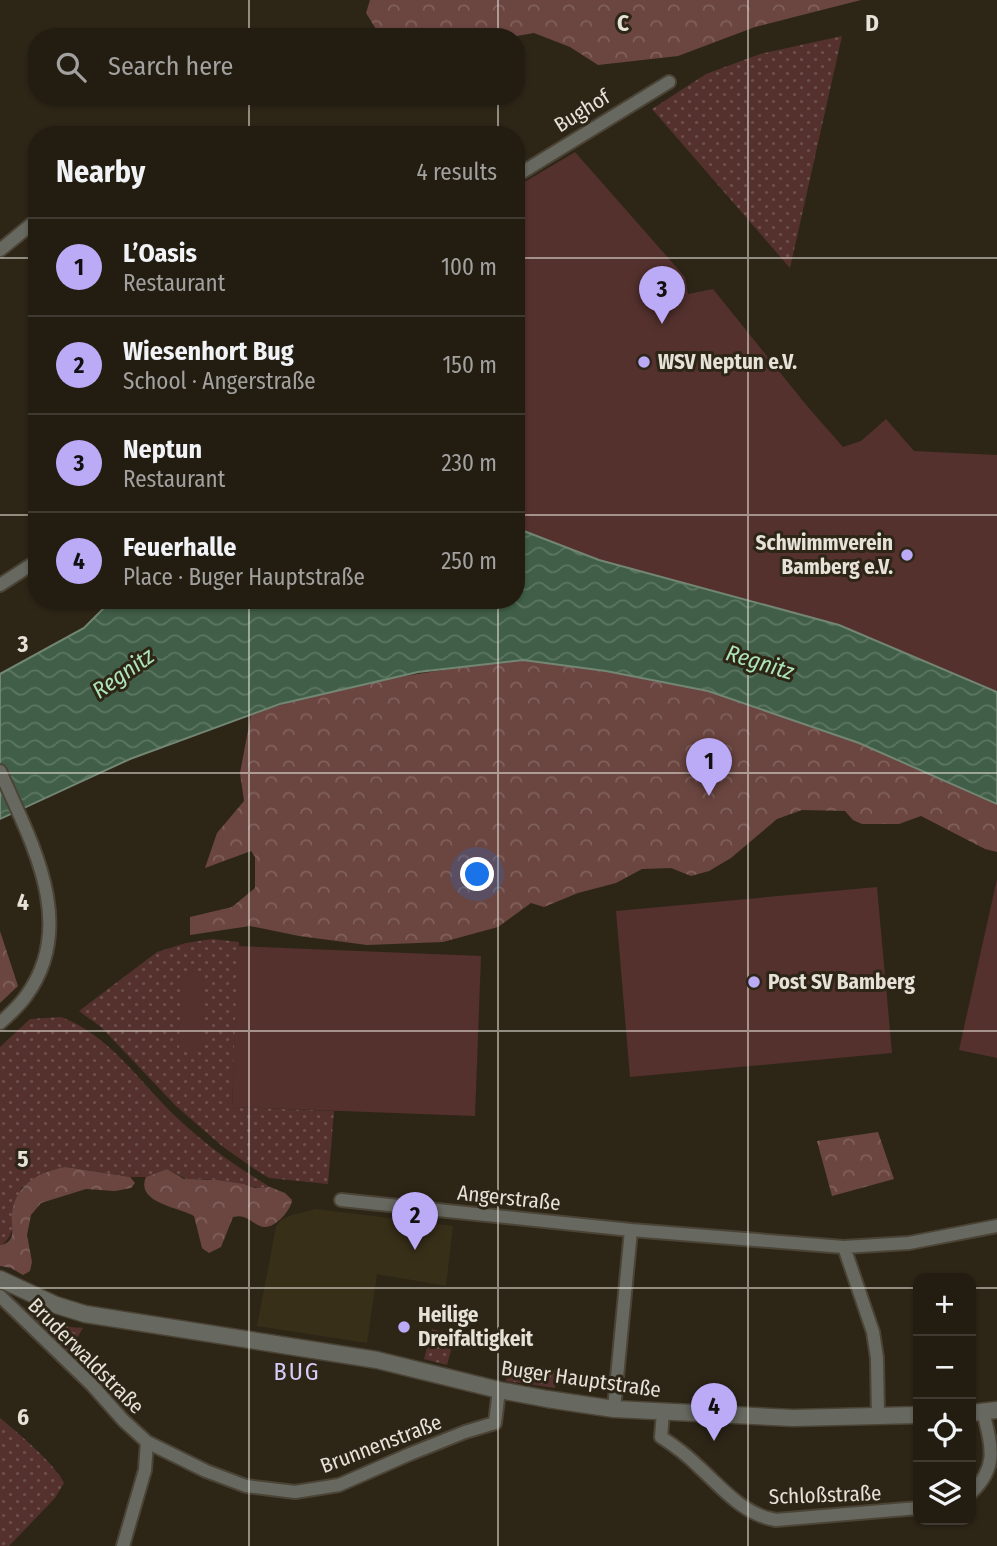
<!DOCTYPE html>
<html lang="en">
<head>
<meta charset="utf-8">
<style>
	:root { --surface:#221c11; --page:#2e291f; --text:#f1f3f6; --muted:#a2a19f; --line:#3f3a31; --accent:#bbaaf6 }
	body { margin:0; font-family:"Fira Sans Condensed",sans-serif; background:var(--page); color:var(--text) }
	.controls { position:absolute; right:21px; bottom:21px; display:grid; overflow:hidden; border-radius:14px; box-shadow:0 2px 5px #0004 }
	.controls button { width:63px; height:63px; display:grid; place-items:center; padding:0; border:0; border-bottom:2px solid var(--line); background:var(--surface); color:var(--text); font:35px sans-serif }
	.you { position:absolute; left:478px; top:875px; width:24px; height:24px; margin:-18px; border:5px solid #fff; border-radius:50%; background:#1a73e8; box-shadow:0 0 0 10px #1a73e833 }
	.badge { display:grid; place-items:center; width:46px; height:46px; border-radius:50%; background:var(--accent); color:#111; font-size:23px; font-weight:700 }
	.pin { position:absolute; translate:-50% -58px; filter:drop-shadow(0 2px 4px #0008) }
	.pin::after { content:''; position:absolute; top:37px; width:24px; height:21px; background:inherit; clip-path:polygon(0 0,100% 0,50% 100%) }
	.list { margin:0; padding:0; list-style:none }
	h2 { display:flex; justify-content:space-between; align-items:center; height:91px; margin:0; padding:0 28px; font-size:30px }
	h2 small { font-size:23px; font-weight:400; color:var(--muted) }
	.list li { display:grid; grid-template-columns:46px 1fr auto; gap:21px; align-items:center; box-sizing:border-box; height:98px; padding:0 28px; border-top:2px solid var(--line) }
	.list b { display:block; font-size:26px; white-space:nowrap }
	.list p { margin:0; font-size:23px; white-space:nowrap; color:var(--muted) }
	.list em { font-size:23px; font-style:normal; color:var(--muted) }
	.icon { flex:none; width:38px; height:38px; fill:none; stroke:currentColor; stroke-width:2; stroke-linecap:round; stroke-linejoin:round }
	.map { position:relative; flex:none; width:997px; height:1546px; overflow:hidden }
	.search { position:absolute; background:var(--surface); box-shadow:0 2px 5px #0004; left:28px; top:28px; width:497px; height:77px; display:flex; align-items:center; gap:18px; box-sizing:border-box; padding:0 24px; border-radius:28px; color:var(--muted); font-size:26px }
	.panel { position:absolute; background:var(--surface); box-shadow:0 2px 5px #0004; left:28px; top:126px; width:497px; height:483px; border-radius:28px }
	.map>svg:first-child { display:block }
	.built { fill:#382f19 }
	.grass { fill:url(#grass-dots) }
	.forest { fill:url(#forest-crowns) }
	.pitch { fill:#54312d }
	.water { fill:url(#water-waves); stroke:#728673; stroke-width:2 }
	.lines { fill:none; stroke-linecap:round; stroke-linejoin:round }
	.minor-casing { stroke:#4b4436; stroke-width:16 }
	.tertiary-casing { stroke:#4b4436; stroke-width:19 }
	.minor { stroke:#676961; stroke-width:12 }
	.tertiary { stroke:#676961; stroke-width:16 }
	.grid { fill:none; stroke:#e6e2d8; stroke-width:2; stroke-opacity:0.55 }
	.poi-dot { fill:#bbaaf6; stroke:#2d2617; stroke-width:2.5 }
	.labels { text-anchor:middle; stroke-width:6; stroke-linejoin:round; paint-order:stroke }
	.street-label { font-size:21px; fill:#e6e2d8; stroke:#2d2617 }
	.poi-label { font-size:21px; font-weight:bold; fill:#e6e2d8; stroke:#2d2617; text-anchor:start }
	.water-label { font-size:23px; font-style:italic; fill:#ade4b8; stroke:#2d2617 }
	.quarter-label { font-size:24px; letter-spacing:2px; fill:#d5cdf8; stroke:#2d2617 }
	.grid-label { font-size:23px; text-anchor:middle; font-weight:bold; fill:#e6e2d8; stroke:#2d2617; stroke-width:6; stroke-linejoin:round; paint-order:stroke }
</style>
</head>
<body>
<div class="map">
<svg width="997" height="1546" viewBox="0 0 997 1546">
	<defs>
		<pattern id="grass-dots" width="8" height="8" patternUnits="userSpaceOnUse" patternTransform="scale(1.75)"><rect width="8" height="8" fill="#54312d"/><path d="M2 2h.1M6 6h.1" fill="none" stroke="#6d4f4b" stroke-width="1.8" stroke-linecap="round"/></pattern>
		<pattern id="forest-crowns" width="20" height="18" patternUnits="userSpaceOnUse" patternTransform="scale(1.75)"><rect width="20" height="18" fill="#6b4641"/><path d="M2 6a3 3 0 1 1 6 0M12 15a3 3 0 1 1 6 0" fill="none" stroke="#80605c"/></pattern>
		<pattern id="water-waves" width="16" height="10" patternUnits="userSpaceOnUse" patternTransform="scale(1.75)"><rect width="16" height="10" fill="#415f48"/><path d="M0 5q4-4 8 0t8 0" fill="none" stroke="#5c7662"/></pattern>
	</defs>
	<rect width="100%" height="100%" fill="#2d2617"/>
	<path class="built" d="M 316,1209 L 453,1226 L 446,1286 L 377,1274 L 367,1343 L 257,1326 L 276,1227 L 281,1220 L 292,1215 Z"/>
	<path class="grass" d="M 842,36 L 790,268 L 652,109 L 706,74 L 760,54 Z
		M 212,939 L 239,942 L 232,1107 L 334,1111 L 328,1184 L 269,1178 L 253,1168 L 222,1146 L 176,1106 L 101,1027 L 79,1011 L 157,952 L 186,943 Z
		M 61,1017 C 107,1034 137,1078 171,1112 C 201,1142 234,1165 270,1187 L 258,1188 L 244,1184 L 207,1179 L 188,1180 L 167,1169 L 146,1177 L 130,1177 L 67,1167 L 47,1171 L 21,1188 C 18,1204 15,1241 0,1245 L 0,1047 L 30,1019 Z
		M 13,1303 L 69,1327 L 83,1328 L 66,1357 Z
		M 432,1329 L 455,1335 L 447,1365 L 424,1359 Z
		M 511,1362 L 558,1370 L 555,1388 L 506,1381 Z
		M 0,1418 C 16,1431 56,1465 64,1483 L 55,1498 L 9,1546 L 0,1546 Z"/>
	<path class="forest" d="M 370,0 L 861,0 L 755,27 L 678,56 L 598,65 L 570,47 L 534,33 L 511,37 L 381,37 L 366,13 Z
		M 523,660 L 606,671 L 711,692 L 859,743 L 997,804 L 997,852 L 985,849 L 921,816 L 899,824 L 862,824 L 853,820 L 845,811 L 802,810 L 777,819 L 731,858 L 709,871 L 691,876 L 671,868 L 642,869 L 616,883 L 578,893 L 544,907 L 531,903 L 498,927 L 443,942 L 367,945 L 299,936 L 250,926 L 190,935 L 190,917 L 232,907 L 255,888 L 255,857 L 251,851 L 205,868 L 217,833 L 244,801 L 240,773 L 251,715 C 338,684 431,670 523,660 Z
		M 0,931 L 18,986 L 0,1003 Z
		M 878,1132 L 894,1179 L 832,1196 L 817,1141 Z
		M 66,1167 L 130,1177 L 135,1183 L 131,1188 L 115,1191 L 86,1189 L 41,1203 L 31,1215 L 27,1235 L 32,1262 L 30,1271 L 23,1275 L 11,1268 L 0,1266 L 0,1245 C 6,1244 10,1242 12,1235 C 13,1228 11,1220 12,1213 C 16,1184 40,1171 66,1167 Z
		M 167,1169 L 184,1179 L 217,1180 L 244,1184 L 255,1188 L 270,1187 L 285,1193 L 292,1200 C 291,1211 272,1232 260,1226 C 249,1221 246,1214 233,1217 L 221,1247 L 209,1253 L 202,1248 L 194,1216 C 179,1207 135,1203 146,1177 Z"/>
	<path class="pitch" d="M 575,152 L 685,277 L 688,294 L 713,289 L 807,406 L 843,447 L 861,441 L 886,419 L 914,451 L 997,455 L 997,692 L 839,625 L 599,560 L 516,528 L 516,187 Z
		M 997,879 L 997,1058 L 959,1050 Z
		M 877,887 L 892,1053 L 630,1077 L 616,911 Z
		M 238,946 L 481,956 L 475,1116 L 232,1107 Z
		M 181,971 L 203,972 L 201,1052 L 179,1052 Z"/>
	<path class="water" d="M 516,528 L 599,560 L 839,625 L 997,692 L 997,804 L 859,743 L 708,691 L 606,671 L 523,660 L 418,672 L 280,704 L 130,759 L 0,819 L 0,674 L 84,628 L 112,600 L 516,600 Z"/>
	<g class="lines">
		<g class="minor-casing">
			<path id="minor" d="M 516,176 L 669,82
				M 0,250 L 33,223
				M 0,585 L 37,561
				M 0,771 C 30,840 79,924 26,996 C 19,1006 9,1015 0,1023
				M 341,1200 L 631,1230 L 844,1247 L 909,1243 L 997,1226
				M 844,1247 L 873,1332 L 877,1358 L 878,1416
				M 0,1296 L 92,1385 L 123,1420 L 147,1442 L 206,1471 L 246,1486 L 295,1492 L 339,1485 L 410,1454 L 465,1432 L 495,1423 L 499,1390
				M 614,1409 L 631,1230
				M 663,1412 L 661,1437 C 675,1446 688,1456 700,1468 C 723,1489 744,1515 776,1520 L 918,1508
				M 971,1493 C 997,1468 993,1450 983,1412
				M 123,1546 L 145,1470 L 147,1442"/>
		</g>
		<g class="tertiary-casing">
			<path id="tertiary" d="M 0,1279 L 56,1305 L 85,1314 L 377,1360 L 499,1390 L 547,1399 L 614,1409 L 793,1418 L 918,1415
				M 971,1413 L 997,1410"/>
		</g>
		<use href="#minor" class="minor"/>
		<use href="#tertiary" class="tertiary"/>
	</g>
	<path class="grid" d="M 249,0 L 249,37M 498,0 L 498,37M 748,0 L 748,1546M 249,96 L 249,135M 498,96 L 498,135M 0,258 L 37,258M 516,258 L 997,258M 0,515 L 37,515M 516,515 L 997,515M 249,600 L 249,1546M 498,600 L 498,1546M 0,773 L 997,773M 0,1031 L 997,1031M 0,1288 L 918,1288M 971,1288 L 997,1288"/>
	<g class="poi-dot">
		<circle cx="644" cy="362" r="7"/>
		<circle cx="907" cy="555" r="7"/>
		<circle cx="754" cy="982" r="7"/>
		<circle cx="404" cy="1327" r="7"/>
	</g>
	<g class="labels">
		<g class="street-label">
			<text transform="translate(582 111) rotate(-32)" y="7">Bughof</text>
			<text transform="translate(509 1198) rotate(6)" y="7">Angerstraße</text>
			<text transform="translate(86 1356) rotate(45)" y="7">Bruderwaldstraße</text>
			<text transform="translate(581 1379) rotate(8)" y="7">Buger Hauptstraße</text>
			<text transform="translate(381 1444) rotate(-21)" y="7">Brunnenstraße</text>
			<text transform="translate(825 1495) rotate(-2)" y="7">Schloßstraße</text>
		</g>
		<g class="poi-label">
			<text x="658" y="369">WSV Neptun e.V.</text>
			<text x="893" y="550" text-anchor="end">Schwimmverein<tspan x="893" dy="24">Bamberg e.V.</tspan></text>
			<text x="768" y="989">Post SV Bamberg</text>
			<text x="418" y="1322">Heilige<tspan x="418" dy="24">Dreifaltigkeit</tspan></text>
		</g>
		<g class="water-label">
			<text transform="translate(760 662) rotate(17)" y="8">Regnitz</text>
			<text transform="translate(123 673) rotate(-35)" y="8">Regnitz</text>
		</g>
		<g class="quarter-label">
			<text x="297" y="1380">BUG</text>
		</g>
	</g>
	<g class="grid-label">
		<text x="623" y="31">C</text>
		<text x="872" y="31">D</text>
		<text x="23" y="652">3</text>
		<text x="23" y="910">4</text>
		<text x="23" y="1167">5</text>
		<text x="23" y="1425">6</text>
	</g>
</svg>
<div class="controls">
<button>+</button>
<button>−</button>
<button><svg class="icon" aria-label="locate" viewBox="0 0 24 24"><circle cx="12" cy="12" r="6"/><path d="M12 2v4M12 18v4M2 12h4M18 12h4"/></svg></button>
<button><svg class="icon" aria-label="layers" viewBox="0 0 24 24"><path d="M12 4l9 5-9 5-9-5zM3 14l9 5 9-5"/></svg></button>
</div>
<div class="you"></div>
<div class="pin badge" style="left:709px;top:796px">1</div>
<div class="pin badge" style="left:415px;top:1250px">2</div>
<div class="pin badge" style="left:662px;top:324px">3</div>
<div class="pin badge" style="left:714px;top:1441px">4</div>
<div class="search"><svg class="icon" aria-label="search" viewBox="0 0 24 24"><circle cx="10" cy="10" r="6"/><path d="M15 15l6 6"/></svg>Search here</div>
<section class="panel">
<h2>Nearby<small>4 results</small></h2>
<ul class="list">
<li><span class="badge">1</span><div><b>L’Oasis</b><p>Restaurant</p></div><em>100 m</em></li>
<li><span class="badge">2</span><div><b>Wiesenhort Bug</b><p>School · Angerstraße</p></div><em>150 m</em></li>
<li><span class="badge">3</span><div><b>Neptun</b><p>Restaurant</p></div><em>230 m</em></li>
<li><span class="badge">4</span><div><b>Feuerhalle</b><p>Place · Buger Hauptstraße</p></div><em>250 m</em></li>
</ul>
</section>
</div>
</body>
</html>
